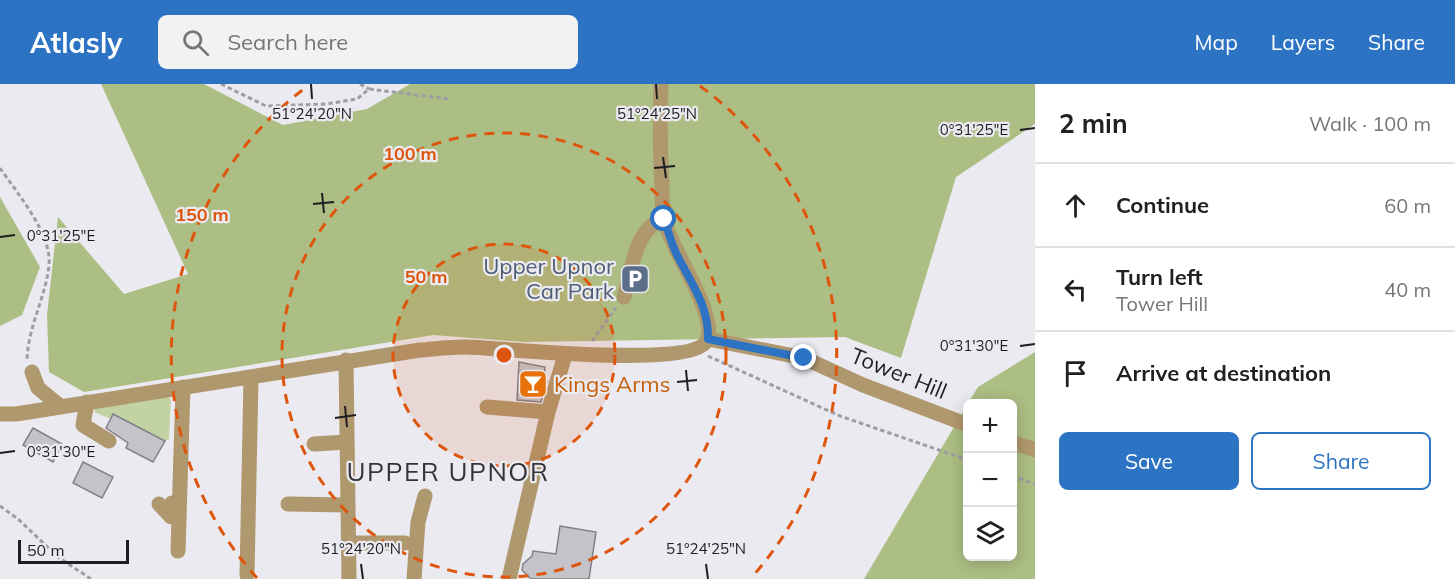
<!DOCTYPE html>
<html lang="en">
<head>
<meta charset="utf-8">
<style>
	:root { --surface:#fff; --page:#f2f2f2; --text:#202124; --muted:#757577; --line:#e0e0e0; --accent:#2c73c4 }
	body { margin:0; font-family:Mulish,sans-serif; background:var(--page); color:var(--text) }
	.controls { position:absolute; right:18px; bottom:18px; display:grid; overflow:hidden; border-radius:9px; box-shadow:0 3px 15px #0003 }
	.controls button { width:54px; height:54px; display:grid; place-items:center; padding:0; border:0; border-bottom:2px solid var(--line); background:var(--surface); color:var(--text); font:30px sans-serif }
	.scale { position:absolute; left:18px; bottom:15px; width:111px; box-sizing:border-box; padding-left:6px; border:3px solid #1e1e20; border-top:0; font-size:16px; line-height:21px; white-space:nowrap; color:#1e1e20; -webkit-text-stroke:4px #eaeaf0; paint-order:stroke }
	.stop { position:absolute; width:18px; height:18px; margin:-14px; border:4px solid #2c73c4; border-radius:50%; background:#fff }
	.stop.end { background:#2c73c4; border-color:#fff; box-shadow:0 2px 6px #0008 }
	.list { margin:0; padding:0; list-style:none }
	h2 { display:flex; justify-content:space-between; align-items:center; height:78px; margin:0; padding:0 24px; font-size:26px }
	h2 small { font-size:20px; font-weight:400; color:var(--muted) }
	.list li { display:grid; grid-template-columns:39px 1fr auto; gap:18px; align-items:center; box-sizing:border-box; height:84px; padding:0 24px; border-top:2px solid var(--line) }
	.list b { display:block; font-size:22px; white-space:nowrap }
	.list p { margin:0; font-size:20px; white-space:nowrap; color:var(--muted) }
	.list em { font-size:20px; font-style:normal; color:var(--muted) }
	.actions { display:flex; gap:12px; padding:18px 24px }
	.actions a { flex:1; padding:14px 0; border:2px solid var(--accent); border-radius:9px; text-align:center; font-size:21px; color:var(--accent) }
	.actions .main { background:var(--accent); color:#fff }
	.icon { flex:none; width:33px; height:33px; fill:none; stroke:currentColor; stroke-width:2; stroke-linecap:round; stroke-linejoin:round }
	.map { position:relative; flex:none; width:1035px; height:495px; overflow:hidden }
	header { display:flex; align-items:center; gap:36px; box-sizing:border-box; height:84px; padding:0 30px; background:var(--accent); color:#fff }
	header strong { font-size:28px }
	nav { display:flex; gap:33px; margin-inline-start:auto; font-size:21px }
	.search { width:420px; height:54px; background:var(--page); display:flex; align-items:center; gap:15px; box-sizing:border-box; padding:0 21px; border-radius:9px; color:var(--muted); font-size:22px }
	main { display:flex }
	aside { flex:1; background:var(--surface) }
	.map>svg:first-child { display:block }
	.green { fill:#c3d2a2 }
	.forest { fill:#acbe83 }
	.building { fill:#c3c3c9; stroke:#808086; stroke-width:1.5 }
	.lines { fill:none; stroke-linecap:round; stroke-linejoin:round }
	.path { stroke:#9d9da2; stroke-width:3; stroke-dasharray:4.5 3; stroke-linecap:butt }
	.minor { stroke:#b0986e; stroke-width:15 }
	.route { stroke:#2c73c4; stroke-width:8 }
	.ticks { fill:none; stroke:#1e1e20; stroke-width:2 }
	.ring { fill:none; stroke:#de560d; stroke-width:3; stroke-dasharray:10 8 }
	.labels { text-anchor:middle; stroke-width:4.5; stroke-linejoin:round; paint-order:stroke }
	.service-label { font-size:22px; fill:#4e5e75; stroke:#eaeaf0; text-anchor:end }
	.street-label { font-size:22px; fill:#1e1e20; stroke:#eaeaf0 }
	.food-label { font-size:22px; fill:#c56008; stroke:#eaeaf0; text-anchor:start }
	.quarter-label { font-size:26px; letter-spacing:1.5px; fill:#343438; stroke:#eaeaf0 }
	.ticks-label { font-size:15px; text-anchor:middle; fill:#1e1e20; stroke:#eaeaf0; stroke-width:4.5; stroke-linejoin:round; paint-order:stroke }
	.centre { fill:#de560d; stroke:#eaeaf0; stroke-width:3 }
	.ring-label { font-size:18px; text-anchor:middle; font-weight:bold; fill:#de560d; stroke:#eaeaf0; stroke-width:4.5; stroke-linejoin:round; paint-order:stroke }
</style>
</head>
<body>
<header>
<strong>Atlasly</strong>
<div class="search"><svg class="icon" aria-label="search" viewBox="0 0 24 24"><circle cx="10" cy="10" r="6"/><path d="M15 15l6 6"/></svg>Search here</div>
<nav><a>Map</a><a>Layers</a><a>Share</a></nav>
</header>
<main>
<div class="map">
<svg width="1035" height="495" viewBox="0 0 1035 495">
	<rect width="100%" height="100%" fill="#eaeaf0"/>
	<path class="green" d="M 162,310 L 171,315 L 169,355 L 165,357 L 138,343 L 136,345 L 94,328 L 96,316 Z"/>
	<path class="forest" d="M 101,0 L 204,0 L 283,41 L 367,25 L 410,0 L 1035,0 L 1035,40 L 956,93 L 901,274 L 845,253 L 524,258 L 433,251 L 84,308 L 49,288 L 47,231 L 58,133 L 124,210 L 188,190 Z
		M 0,113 L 40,183 L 22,231 L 0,242 Z
		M 1035,268 L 1035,495 L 864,495 L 967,321 L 968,472 L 1012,472 L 1012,320 L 968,319 L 978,303 Z"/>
	<path class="building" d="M 519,278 L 545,283 L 544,295 L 547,297 L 541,318 L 517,316 Z
		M 113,330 L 165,357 L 153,378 L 126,364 L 128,359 L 106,344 Z
		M 33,344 L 62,360 L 53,378 L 23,361 Z
		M 83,378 L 113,393 L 102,414 L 73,399 Z
		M 560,442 L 596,448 L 589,495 L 531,495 L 522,486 L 523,480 L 532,472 L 533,467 L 556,470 Z"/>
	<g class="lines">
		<path class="path" d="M 221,0 L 266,22 L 326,20 L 357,15 L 369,5 L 449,15
			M 360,0 L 369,5
			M 0,84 C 17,109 52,150 49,181 C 46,213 28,242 27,276
			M 592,257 L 616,224
			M 708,272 L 840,332 L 968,376
			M 1012,392 L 1035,400
			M 0,422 L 18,435 L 58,473 L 91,495"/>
		<path class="minor" d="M 624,213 C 632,187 634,144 664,135
			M 708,255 L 804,274 L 863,301 L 968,341
			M 346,276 L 349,495
			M 32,288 L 38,304 L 60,322
			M 87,318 L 83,341 L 109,357
			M 487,323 L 548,328
			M 0,330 L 16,330 L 420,266 C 434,265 450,263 465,263 C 498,263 700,287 708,254 C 715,226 672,167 664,136 C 662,126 662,115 662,104 C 660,70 660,35 661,0
			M 1012,358 L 1035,366
			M 314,360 L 347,358
			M 159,420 L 171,433 L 172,419
			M 288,420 L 348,421
			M 349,459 L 405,459
			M 178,467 L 183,303
			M 247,491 L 251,294
			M 414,495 L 418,438 L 425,412
			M 509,495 L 548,328 L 565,271"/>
	</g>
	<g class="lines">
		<path class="route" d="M 664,135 C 668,146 671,159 677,171 C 691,199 709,222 708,255 L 804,274"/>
	</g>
	<path class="ticks" d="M 311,0 L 312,15M 656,0 L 657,15M 1020,46 L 1035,44M 663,73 L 666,94M 654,84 L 675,82M 322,109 L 324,129M 313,120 L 334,118M 0,153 L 15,151M 1020,262 L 1035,260M 686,286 L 688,307M 677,298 L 697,296M 345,322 L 347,343M 335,334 L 356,331M 0,369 L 15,367M 361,480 L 363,495M 706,480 L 708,495"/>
	<circle cx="504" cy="271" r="111" fill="#de560d" fill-opacity=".12"/>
	<g class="ring">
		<circle cx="504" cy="271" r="111"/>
		<circle cx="504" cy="271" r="222"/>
		<path d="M257 494A333 333 0 0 1 308 2M700 2A333 333 0 0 1 751 494"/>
	</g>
	<defs>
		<g id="parking-square" transform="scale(1.5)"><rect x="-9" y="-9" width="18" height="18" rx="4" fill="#5c6f8a" stroke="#eaeaf0"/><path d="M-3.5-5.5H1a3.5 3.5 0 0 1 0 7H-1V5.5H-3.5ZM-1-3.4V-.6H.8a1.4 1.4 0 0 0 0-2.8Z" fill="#fff"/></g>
		<g id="bar-square" transform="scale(1.5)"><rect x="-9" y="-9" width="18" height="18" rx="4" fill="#e8710a" stroke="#eaeaf0"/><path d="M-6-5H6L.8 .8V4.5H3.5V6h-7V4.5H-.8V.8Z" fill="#fff"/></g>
	</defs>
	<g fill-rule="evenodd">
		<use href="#parking-square" x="635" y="195"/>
		<use href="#bar-square" x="533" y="300"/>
	</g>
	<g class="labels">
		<g class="service-label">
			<text x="614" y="190">Upper Upnor<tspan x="614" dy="25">Car Park</tspan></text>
		</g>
		<g class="street-label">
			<text transform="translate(899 289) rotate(22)" y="8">Tower Hill</text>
		</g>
		<g class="food-label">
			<text x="554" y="308">Kings Arms</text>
		</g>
		<g class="quarter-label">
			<text x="448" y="397">UPPER UPNOR</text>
		</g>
	</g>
	<g class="ticks-label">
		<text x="312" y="35">51°24'20"N</text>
		<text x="657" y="35">51°24'25"N</text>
		<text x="974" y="51">0°31'25"E</text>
		<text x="61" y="157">0°31'25"E</text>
		<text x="974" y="267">0°31'30"E</text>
		<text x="61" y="373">0°31'30"E</text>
		<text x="361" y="470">51°24'20"N</text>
		<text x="706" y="470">51°24'25"N</text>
	</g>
	<circle cx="504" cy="271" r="9" class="centre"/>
	<g class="ring-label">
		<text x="410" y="76">100 m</text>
		<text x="202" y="137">150 m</text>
		<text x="426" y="199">50 m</text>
	</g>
</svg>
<div class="controls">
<button>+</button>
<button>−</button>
<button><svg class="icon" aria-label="layers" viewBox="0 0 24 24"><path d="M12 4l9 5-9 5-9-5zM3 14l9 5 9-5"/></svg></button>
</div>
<div class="scale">50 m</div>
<div class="stop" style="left:664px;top:135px"></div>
<div class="stop end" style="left:804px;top:274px"></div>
</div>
<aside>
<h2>2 min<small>Walk · 100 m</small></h2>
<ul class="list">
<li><svg class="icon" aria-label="ahead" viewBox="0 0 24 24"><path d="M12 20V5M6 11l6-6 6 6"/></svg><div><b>Continue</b></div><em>60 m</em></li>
<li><svg class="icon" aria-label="left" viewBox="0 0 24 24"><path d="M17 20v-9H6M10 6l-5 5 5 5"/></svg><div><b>Turn left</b><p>Tower Hill</p></div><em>40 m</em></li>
<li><svg class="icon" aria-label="arrive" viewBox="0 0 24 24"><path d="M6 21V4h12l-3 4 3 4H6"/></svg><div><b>Arrive at destination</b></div></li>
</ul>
<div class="actions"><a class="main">Save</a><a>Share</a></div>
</aside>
</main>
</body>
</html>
